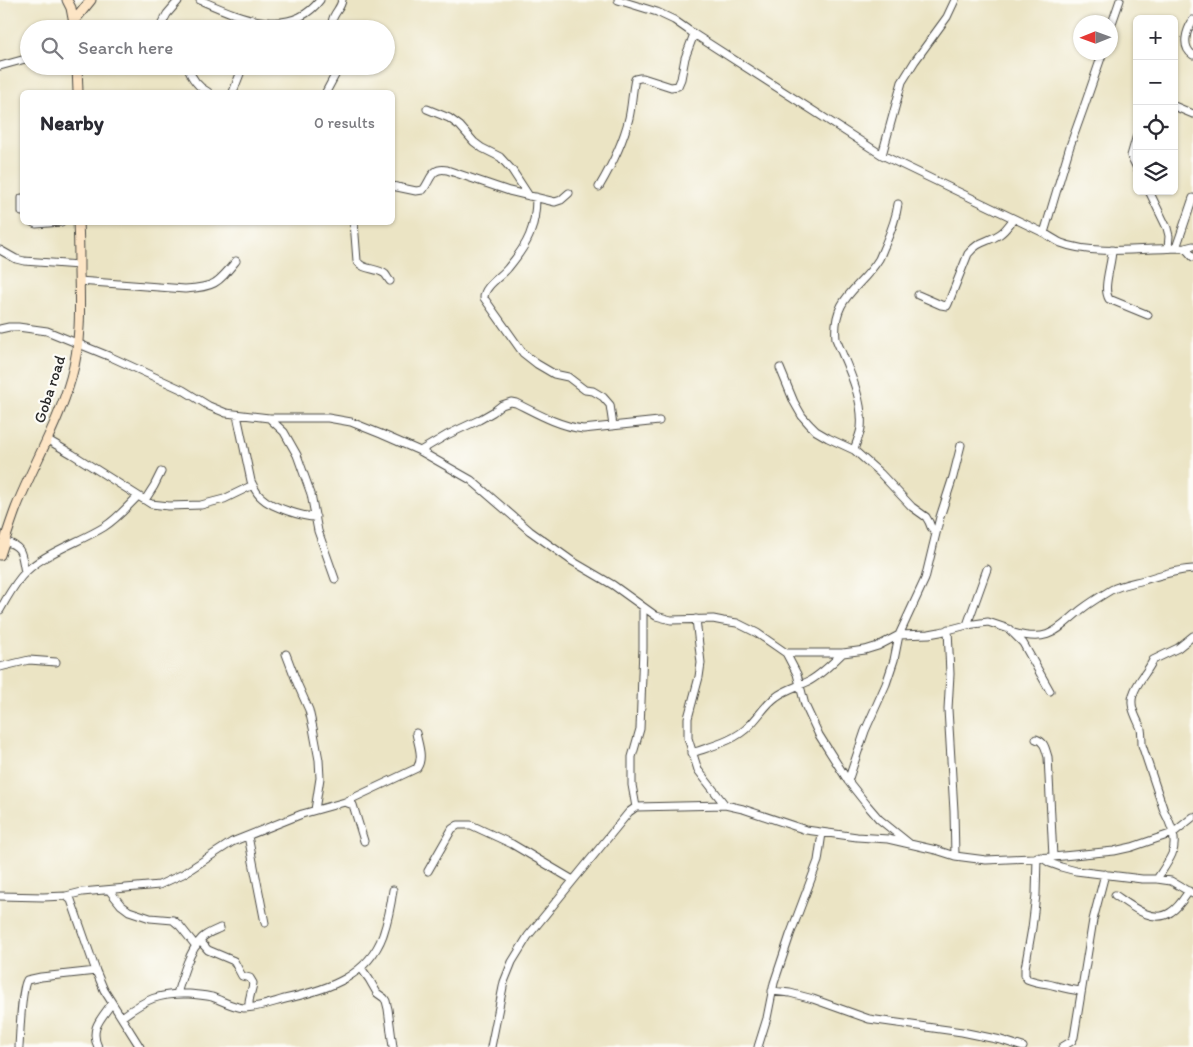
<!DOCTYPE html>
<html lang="en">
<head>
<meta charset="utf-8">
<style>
	:root { --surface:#fff; --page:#f7f7f7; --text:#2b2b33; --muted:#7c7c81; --line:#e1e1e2 }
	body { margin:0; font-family:Itim,sans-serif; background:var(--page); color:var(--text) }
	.controls { position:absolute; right:15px; top:15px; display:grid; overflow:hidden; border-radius:8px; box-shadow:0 1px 4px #0004 }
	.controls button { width:45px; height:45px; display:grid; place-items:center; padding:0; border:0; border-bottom:1px solid var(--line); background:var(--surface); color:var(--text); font:25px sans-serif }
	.compass { position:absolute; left:1073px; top:15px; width:45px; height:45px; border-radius:50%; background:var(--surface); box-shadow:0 1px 4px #0004; rotate:269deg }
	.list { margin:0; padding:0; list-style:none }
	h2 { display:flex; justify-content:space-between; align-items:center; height:65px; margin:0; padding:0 20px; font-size:21px }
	h2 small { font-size:16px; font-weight:400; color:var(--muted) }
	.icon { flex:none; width:28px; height:28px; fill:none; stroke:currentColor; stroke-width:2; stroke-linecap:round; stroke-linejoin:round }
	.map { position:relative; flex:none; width:1193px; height:1047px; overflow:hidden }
	.search { position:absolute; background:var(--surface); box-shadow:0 1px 4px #0004; left:20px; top:20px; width:375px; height:55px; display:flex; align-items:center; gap:12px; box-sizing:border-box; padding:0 18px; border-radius:28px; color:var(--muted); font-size:19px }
	.panel { position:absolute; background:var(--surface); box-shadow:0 1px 4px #0004; left:20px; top:90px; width:375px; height:135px; border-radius:8px }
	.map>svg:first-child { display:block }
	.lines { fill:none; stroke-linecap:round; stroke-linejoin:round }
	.street-casing { stroke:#484742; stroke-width:9 }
	.secondary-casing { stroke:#484742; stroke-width:11 }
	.street { stroke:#fff; stroke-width:7 }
	.secondary { stroke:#fde5c5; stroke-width:9 }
	.labels { text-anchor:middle; stroke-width:4.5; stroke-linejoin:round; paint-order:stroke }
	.street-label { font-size:16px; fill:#2b2b2b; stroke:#fdfcf7 }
</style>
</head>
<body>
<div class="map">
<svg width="1193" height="1047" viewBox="0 0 1193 1047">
	<rect width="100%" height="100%" fill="#fdfcf7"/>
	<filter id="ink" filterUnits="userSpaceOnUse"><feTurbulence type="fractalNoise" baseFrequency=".02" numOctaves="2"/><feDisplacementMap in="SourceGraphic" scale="10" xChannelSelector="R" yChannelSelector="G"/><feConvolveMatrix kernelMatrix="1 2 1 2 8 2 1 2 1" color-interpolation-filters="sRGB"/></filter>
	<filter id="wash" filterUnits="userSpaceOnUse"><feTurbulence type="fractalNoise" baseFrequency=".0096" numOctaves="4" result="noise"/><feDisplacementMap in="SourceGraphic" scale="20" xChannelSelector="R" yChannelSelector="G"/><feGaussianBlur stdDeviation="1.12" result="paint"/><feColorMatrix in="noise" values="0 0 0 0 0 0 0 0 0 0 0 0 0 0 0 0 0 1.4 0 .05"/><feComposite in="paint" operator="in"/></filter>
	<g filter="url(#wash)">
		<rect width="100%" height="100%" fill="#ebe4c4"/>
	</g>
	<g filter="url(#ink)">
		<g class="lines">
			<g class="street-casing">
				<path id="street" d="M 200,0 C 237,16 289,41 320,0
					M 618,0 L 657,12 L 674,20 L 694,34 L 882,155 L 1044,233 C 1049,236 1055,240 1061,243 C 1093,256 1149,248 1185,248 L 1193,246
					M 1193,20 C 1186,31 1181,47 1193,55
					M 159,29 L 167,14 L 179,0
					M 331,29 C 332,24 332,19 334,16 C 337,10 341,7 342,0
					M 1110,29 L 1120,0
					M 0,66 L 29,58
					M 187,66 C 191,77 198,87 208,92
					M 233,92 L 243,66
					M 326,92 L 340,66
					M 1174,106 L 1193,114
					M 427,109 L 449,118 L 460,126 L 474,142 L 482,148 L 500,157 L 512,170 L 529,196
					M 1137,135 L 1131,156 L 1137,168
					M 882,155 L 902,82 L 915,61 L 947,17 L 955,0
					M 392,186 L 416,191 L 423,190 C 431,180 431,167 447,170 L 509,191 L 555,202 L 561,200 L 569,193
					M 599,187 C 612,165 623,143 629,118 C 632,105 632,92 635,79 L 640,78 L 643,78 L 671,87 L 678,86 L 681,79 L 685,58 L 694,34
					M 1149,191 L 1167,228 L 1169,236 L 1168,248
					M 536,197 C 536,228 528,244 508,268 C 501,277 484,286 484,298 L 523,353 L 537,364 L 554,374 L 568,377 L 585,390 L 593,391 L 603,397 L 610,405 L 613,426
					M 22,198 L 22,212
					M 32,222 L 36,224 L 61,222
					M 354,222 L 357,261 C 364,271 376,267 385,274 C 387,276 388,279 390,281
					M 1044,233 L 1070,146 L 1084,107 L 1103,52
					M 1176,248 L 1193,198
					M 1185,248 L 1193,257
					M 0,250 L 16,259 L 24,261 L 79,265
					M 1112,250 C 1112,264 1102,288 1109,299 L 1148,315
					M 79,281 L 185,289 C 215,287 217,284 236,261
					M 918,295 L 941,305 L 947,306 L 948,304 L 968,254 C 979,240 987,243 1000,234 C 1006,230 1009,224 1014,219
					M 0,329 L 9,327 L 18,327 L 47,331 L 111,357 L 183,390 L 209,406 L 226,413 L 269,418 L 328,418 L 351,422 L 381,434 L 420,451 L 471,480 L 530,531 L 572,561 L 613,585 L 656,616 L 671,620 L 713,619 L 723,621 L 737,623 L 757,633 L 786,653 L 797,674 L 805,705 L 819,735 L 848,781 L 867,805 L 879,819 L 910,844
					M 780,368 L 794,402 L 802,416 L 809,424 L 816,431 L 828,438 L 854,450 L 880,473 L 912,507 L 926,517 L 929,522 L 931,527 L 936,533
					M 237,415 L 251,481 C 254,487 256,494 262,498 C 271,507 303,517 316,517
					M 269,418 L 284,432 L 297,455 L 311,494 L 318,531 L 335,579
					M 48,440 L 72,454 L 151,504 L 169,506 L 201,505 L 224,499 L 253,485
					M 854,450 C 856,443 860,435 861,428 C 864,398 847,366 836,339 C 832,296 860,290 879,259 C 881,255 883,249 885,245 C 891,231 896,219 898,204
					M 420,451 L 447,435 L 479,420 L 493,412 L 502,405 L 511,402 L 516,403 C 538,414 559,426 583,429 L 659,421
					M 145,500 L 154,486 L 161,472
					M 4,541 C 24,547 21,554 25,572
					M 0,610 C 6,599 13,587 21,577 C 40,554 78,543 104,527 C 117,519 127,507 138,496
					M 696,619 L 701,663 L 699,677 L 688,718 L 688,738 L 698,770 L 725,805
					M 967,625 L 987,569
					M 948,629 L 950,674 L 948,709 L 954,811 L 955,856
					M 1014,633 C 1050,643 1056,630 1082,609 C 1091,602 1101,596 1111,590 C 1121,585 1133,583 1144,580 C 1160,575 1176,570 1193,569
					M 786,653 L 843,653 L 865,650 L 878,646 L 899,635 L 929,634 L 940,632 L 967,625 L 988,622 L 1009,629 L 1023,643 L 1050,691
					M 286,654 L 297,683 L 309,710 L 313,728 L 319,760 L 320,778 L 315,810
					M 0,667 L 29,660 L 56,662
					M 1036,739 C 1045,742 1045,748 1048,757 L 1053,857
					M 692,753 C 712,746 735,741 750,725 C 759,716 766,704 776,697 C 785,690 796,687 807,682 C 820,676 832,663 843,653
					M 848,781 L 865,731 L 886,684 L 894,660 L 899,635 L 925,579 L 940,517 L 953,477 L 961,445
					M 345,802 L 417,768 C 424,758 418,744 416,733
					M 636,807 L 632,785 L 632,757 L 640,729 L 643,648 L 643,607
					M 248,836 L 265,923
					M 1037,857 L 1036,895 L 1032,928 L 1025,968 L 1025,975 L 1027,979 C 1034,982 1041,983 1048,984 C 1060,987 1069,990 1081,991
					M 1041,857 L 1050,863 L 1061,867 L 1076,871 L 1142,879 L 1157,879 L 1171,881 L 1193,894
					M 428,871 L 452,829 L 458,825 L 471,825 L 512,844 L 573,880
					M 1157,879 C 1162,871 1168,863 1172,854 C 1178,840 1171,824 1164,811 L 1142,745 C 1142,740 1142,735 1141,729 C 1137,718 1129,707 1133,695 C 1137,681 1148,672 1153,660 L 1178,648 L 1193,636
					M 109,890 L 121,905 L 129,911 L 150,918 L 173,920 L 180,926 L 196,946
					M 1115,895 C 1130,905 1153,925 1171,912 C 1179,907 1184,898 1189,891
					M 0,896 L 43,897 L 66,896 L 71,900 L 96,971 L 104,990 L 140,1047
					M 66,896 L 82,892 L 159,885 L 183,874 L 232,842 L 302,814 L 345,802 L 353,805 L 364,841
					M 200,941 L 208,950 L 234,961 L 242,976 L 250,978 L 253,983 C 252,992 248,998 249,1007
					M 361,968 L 369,979 L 377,993 L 384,998 L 386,1001 L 388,1009 L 393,1047
					M 772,991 L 790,993 L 813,999 L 869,1019 L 962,1032 L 1001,1040 L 1023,1047
					M 177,994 C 182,977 189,951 202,938 C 207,933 214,931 220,928
					M 122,1017 C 146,999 159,993 189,994 C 197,995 204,995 212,997 C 223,1001 232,1007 244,1008 C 258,1008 276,1001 289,998 C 329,989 368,976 383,935 C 388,920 391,905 393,890
					M 19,1047 C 20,1034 21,989 27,980 L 41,977 L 96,971
					M 98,1047 C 89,1028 102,1018 112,1003
					M 491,1047 L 504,982 L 512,962 L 528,936 L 629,812 L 636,807 L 725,805 L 743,809 L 806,830 L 857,837 L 888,839 L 936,850 L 955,856 L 986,860 L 1053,857 L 1114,851 L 1132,847 L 1173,833 L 1193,817
					M 758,1047 L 767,1018 L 774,983 L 790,935 L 818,861 L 822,833
					M 1062,1047 L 1072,1041 L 1074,1037 L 1093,920 L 1105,874"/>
			</g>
			<g class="secondary-casing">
				<path id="secondary" d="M 67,0 L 71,8 L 75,29
					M 74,21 L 91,0
					M 77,66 L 78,92
					M 0,555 C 5,540 10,524 16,508 C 33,465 58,424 71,378 C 81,344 80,308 79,272 C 79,255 79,239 78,222"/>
			</g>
			<use href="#street" class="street"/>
			<use href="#secondary" class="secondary"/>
		</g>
	</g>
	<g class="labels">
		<g class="street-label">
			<text transform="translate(49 389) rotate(-72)" y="6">Goba road</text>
		</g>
	</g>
</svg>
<div class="controls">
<button>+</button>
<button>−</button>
<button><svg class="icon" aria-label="locate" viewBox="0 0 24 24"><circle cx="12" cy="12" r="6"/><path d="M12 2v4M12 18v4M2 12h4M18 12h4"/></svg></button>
<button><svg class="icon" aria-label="layers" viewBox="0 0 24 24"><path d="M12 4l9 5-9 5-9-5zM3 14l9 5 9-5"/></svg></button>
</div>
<svg class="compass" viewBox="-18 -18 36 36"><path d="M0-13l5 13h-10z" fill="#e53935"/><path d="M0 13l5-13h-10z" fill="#7c7c81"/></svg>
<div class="search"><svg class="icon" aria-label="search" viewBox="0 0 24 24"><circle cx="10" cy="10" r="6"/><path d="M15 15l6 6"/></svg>Search here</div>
<section class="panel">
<h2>Nearby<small>0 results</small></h2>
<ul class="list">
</ul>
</section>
</div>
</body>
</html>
